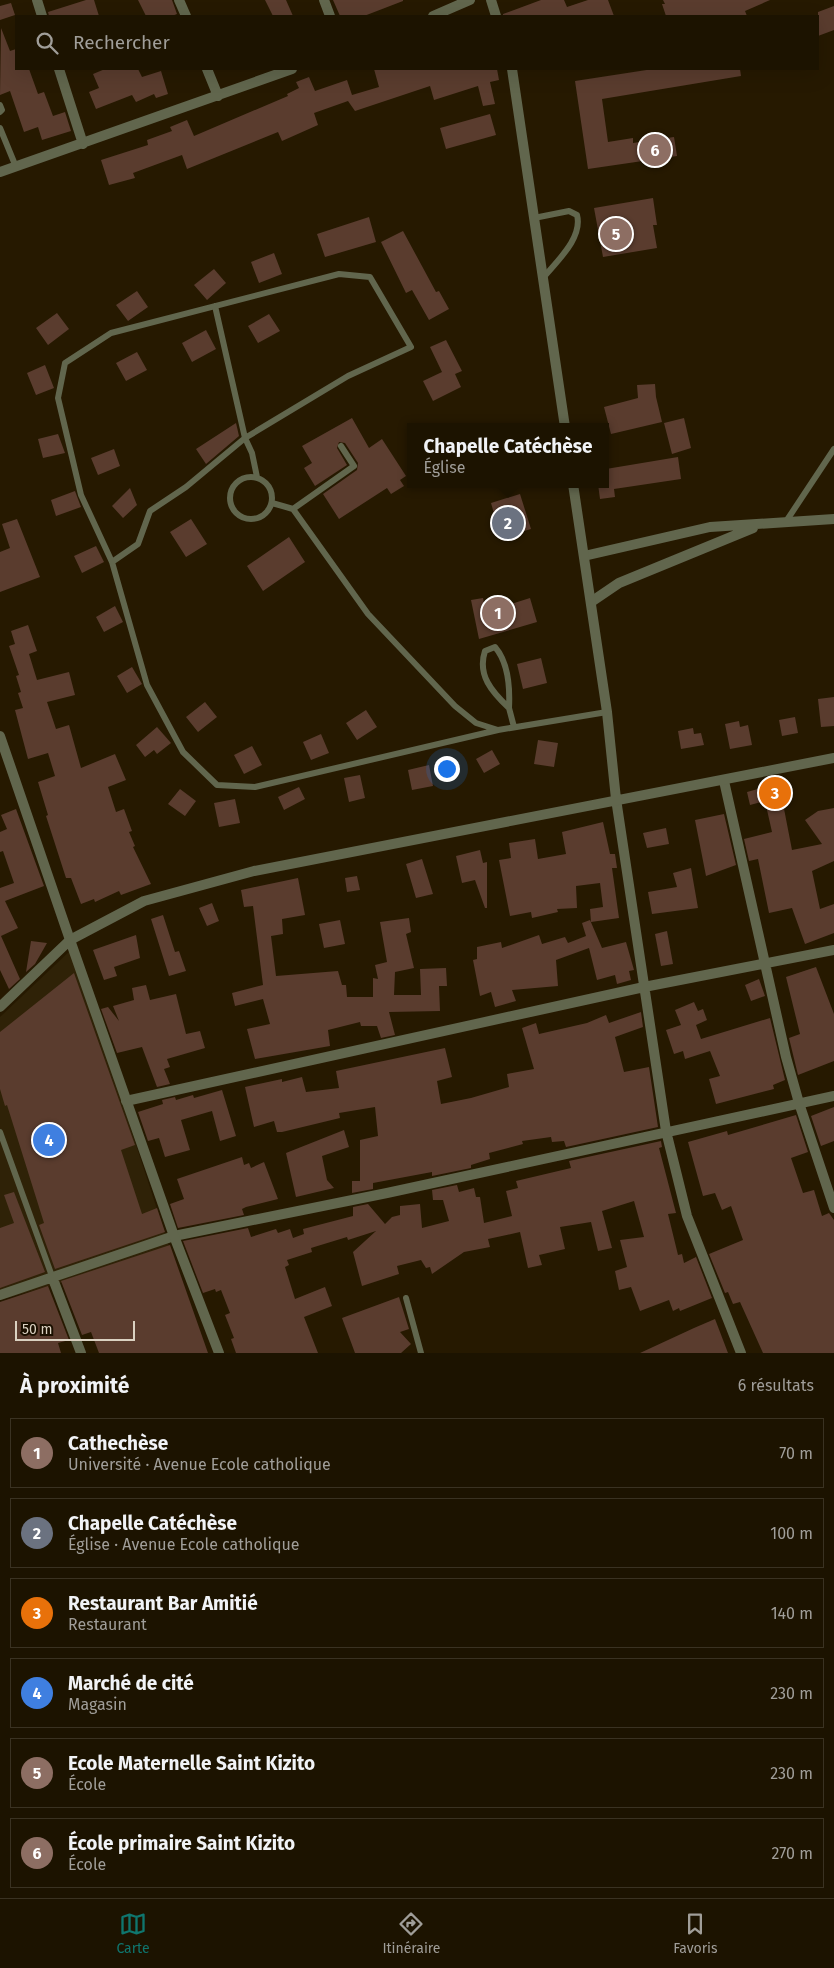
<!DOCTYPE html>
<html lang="fr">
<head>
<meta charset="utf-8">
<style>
	:root { --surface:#1c1300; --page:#251c0a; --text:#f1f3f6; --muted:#a09e99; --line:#3a3222; --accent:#0f766e }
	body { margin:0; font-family:"Fira Sans",sans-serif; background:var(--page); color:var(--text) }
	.scale { position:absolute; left:15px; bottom:12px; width:120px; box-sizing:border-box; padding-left:5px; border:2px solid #dad1c1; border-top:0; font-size:14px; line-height:18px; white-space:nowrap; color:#dad1c1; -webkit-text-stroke:4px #1b1000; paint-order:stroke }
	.you { position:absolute; left:446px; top:768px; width:18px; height:18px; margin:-12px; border:4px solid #fff; border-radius:50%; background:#1a73e8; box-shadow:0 0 0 8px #1a73e833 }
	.badge { display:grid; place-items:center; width:32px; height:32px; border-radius:50%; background:var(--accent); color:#fff; font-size:16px; font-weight:700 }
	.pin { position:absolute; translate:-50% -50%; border:2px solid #fff; box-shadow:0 1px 5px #0006 }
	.popup { position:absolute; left:407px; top:423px; width:202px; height:65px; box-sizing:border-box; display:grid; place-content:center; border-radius:0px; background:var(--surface); filter:drop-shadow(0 1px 4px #0005); font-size:16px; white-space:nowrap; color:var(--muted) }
	.popup b { font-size:19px; color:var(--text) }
	.popup::after { content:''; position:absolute; left:50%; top:100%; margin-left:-10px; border:10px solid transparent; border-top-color:var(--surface) }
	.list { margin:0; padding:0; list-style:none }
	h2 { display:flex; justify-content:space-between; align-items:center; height:65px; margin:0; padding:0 20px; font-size:21px }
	h2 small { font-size:16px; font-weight:400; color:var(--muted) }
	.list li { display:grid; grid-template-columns:32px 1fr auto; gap:15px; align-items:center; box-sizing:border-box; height:70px; margin:0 10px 10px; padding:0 10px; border:1px solid var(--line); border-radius:0px }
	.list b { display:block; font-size:19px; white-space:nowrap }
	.list p { margin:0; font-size:16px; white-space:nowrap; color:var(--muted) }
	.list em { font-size:16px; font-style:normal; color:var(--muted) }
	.icon { flex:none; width:28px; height:28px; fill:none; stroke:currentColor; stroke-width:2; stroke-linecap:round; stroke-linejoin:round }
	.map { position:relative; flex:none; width:834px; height:1353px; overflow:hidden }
	.search { position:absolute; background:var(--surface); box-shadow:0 5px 20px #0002; left:15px; right:15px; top:15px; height:55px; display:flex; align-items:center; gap:12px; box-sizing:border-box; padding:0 18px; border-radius:0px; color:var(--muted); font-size:19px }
	.sheet { height:545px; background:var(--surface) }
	nav { display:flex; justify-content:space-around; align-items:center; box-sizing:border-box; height:70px; border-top:1px solid var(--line); background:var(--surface); font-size:14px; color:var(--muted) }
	nav a { display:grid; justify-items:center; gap:2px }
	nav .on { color:var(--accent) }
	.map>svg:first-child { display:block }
	.built { fill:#2f2207 }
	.building { fill:#5a3c2e }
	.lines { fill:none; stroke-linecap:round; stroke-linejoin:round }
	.service { stroke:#61664d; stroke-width:6 }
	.minor { stroke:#61664d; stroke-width:10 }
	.tertiary { stroke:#61664d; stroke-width:10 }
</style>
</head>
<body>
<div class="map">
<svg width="834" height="1353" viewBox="0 0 834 1353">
	<rect width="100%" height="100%" fill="#261900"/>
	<path class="built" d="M 72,949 L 171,1252 L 0,1300 L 0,1017 Z"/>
	<path class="building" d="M 86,0 L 94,0 L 99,16 L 49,16 L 48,12 Z
		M 138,0 L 172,0 L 177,14 L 172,16 L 146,16 Z
		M 265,0 L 286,0 L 293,16 L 273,16 Z
		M 333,0 L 403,0 L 403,1 L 364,16 L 340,16 Z
		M 541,0 L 564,0 L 567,7 L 588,0 L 608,0 L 614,16 L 503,16 L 503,14 Z
		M 663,0 L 770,0 L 745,11 L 747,16 L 666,16 L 662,4 L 665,4 Z
		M 11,3 L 15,15 L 0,20 L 0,6 Z
		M 834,6 L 834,30 L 818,36 L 818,12 Z
		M 1,28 L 10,51 L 16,49 L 16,69 L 29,69 L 38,94 L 44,92 L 53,116 L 65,112 L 71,131 L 42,140 L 38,127 L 24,132 L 10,91 L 0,95 Z
		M 105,69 L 138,69 L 142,77 L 161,71 L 168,94 L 156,98 L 154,94 L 136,102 L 132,95 L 96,109 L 89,92 L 99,88 L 93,74 Z
		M 374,69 L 497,69 L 499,80 L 490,82 L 495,104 L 483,106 L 478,86 L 434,100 L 430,86 L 355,111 L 348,101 L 314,113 L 318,125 L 282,141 L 278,132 L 187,169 L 182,155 L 133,173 L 135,178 L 109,185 L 101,160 L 148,145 L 147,140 L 172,131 L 170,127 L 187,120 L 194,136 L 288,96 L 287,94 L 299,88 L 296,82 L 309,77 L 315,91 L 347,80 L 352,95 L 379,87 Z
		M 653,69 L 740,69 L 741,76 L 602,99 L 608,142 L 633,138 L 633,143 L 674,137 L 677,156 L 588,169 L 575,81 Z
		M 490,114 L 496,135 L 446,149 L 440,128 Z
		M 653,198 L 657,225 L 653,225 L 657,248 L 603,257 L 594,208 Z
		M 369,217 L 376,242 L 325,257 L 317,234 Z
		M 403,231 L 436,292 L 439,291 L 449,309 L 429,320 L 412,290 L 406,293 L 381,242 Z
		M 274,253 L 282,274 L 259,283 L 251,262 Z
		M 214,269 L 226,283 L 207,300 L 194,285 Z
		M 137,291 L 148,307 L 128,321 L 116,305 Z
		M 57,313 L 69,329 L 48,345 L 36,328 Z
		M 269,314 L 280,331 L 258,343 L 248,326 Z
		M 206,330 L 216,349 L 192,362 L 182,343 Z
		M 446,340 L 462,371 L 455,374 L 461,387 L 433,401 L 423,381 L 442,372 L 430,347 Z
		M 137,352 L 147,370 L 126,381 L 116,363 Z
		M 45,365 L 54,388 L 36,395 L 27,373 Z
		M 655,384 L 656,397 L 662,422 L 611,434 L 604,407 L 638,398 L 637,385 Z
		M 352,418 L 369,448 L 382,439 L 406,476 L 400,480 L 404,486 L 391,494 L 387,488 L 339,519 L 323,494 L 357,470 L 358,463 L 345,443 L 339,442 L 337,448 L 347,465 L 315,486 L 304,468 L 312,463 L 302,446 Z
		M 684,418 L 691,448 L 672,454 L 664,423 Z
		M 236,423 L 239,436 L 206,464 L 196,449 Z
		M 58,434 L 65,453 L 43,458 L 38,439 Z
		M 114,449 L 120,466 L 98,475 L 91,458 Z
		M 678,457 L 681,479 L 614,489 L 615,497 L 600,499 L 598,484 L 606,484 L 606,469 Z
		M 130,488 L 137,505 L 123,518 L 112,506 Z
		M 75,491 L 81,507 L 56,516 L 51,500 Z
		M 520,494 L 531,529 L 514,534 L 508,513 L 495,517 L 491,503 Z
		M 17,519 L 40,577 L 0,592 L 0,552 L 10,548 L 2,524 Z
		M 191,519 L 207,544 L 186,557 L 170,532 Z
		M 289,537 L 305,562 L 263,591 L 247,566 Z
		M 96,546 L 104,562 L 82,573 L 74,556 Z
		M 483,598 L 486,612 L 530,598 L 537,622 L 479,639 L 471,600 Z
		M 115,606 L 123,622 L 104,632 L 96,617 Z
		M 28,625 L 37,651 L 29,654 L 37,680 L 69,672 L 75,695 L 47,702 L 56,729 L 69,725 L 81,768 L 115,754 L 126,780 L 108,787 L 116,812 L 124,809 L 132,831 L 129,832 L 135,846 L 133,847 L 151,884 L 121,895 L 119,891 L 95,902 L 94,899 L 81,904 L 71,878 L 66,878 L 46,816 L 48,815 L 38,782 L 55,776 L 48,753 L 28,759 L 15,710 L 23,708 L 18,693 L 21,692 L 16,676 L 19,675 L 9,646 L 15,644 L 11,631 Z
		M 541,658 L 547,683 L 523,689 L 517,664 Z
		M 132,667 L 142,684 L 127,693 L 117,676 Z
		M 834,697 L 834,726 L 821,727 L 818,699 Z
		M 205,702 L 217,717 L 198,732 L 186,717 Z
		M 366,710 L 377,727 L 357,740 L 346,723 Z
		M 795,717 L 798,733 L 782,736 L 779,720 Z
		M 739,721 L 740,727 L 748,725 L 752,745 L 730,749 L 725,724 Z
		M 157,727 L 171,743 L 157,754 L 154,750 L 145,757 L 136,745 Z
		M 693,728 L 694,734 L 701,733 L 704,745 L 681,749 L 678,731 Z
		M 321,734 L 329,753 L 311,760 L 303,742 Z
		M 538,740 L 558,743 L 554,767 L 534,764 Z
		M 252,746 L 262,765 L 244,774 L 234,755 Z
		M 492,750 L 500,764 L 484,773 L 476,759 Z
		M 429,765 L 433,786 L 412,790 L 408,770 Z
		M 360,775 L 365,798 L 349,802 L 344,778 Z
		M 779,783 L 792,850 L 822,844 L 805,820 L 818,811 L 834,808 L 834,861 L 812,871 L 820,909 L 834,904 L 834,933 L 805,944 L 792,908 L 769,913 L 758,859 L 749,861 L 744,839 L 772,832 L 765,801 L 750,805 L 747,792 Z
		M 299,787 L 305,799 L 284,810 L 278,797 Z
		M 180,789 L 196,801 L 185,816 L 168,804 Z
		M 235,799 L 240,823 L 219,827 L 214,803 Z
		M 16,809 L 44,886 L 5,901 L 18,928 L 1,936 L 20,979 L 9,989 L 0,970 L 0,888 L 14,883 L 3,851 L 0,852 L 0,832 L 7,829 L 1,815 Z
		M 724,814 L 736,865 L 706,876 L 695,820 Z
		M 603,822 L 610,854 L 615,854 L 617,868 L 612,868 L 619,918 L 591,922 L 590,909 L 603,907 L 600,883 L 576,886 L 577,908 L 557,909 L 558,912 L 532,918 L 531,912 L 510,916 L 499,860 L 511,858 L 509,843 L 535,839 L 538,859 L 566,854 L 562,832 Z
		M 666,828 L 669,844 L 647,848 L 643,833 Z
		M 480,850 L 483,863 L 487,862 L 487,908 L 485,908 L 475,880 L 462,883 L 456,856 Z
		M 422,859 L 433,894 L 416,898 L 406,864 Z
		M 691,868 L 698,908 L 652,914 L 648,892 L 677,887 L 673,873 Z
		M 357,876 L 360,890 L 347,892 L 345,878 Z
		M 298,878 L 305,915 L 282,919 L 283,934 L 271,936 L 276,976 L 338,971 L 342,985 L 346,985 L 347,997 L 373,997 L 373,978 L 378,979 L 375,965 L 387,962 L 380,922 L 409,918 L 411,932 L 406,934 L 414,968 L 395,972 L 394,995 L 421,995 L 420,969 L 446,968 L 447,986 L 439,986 L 440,1011 L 389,1012 L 395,1035 L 381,1038 L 377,1026 L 361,1026 L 360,1022 L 328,1030 L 330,1046 L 255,1059 L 247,1029 L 270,1024 L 263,999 L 235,1006 L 232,993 L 263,985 L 253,906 L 244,907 L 241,890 Z
		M 212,903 L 219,921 L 207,926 L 199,908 Z
		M 163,915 L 175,952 L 179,951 L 186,971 L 169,976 L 151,919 Z
		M 340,920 L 345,944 L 324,948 L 319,924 Z
		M 590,920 L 602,948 L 626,942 L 634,970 L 629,971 L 631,980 L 617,984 L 615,975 L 597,980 L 589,948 L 556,960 L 558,986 L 512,990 L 516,1001 L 495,1007 L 491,992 L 480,996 L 473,960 L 477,959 L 477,947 L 501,942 L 502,948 L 539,935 L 542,944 L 565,937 L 568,943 L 586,936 L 582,923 Z
		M 667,931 L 673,964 L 661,966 L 655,934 Z
		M 136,935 L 140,958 L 114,967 L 117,976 L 104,980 L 93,950 Z
		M 31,941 L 47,943 L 35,964 L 26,972 Z
		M 816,967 L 834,1014 L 834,1061 L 798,1075 L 789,1038 L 800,1034 L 786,977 Z
		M 74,973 L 135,1145 L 121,1150 L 142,1214 L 157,1208 L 165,1232 L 55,1269 L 39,1225 L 44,1223 L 7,1105 L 5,1106 L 0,1089 L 0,1032 Z
		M 759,979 L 765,996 L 751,1001 L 745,985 Z
		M 146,985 L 150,1000 L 176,994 L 186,1034 L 200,1031 L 205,1048 L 167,1059 L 170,1067 L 164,1069 L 170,1084 L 157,1087 L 142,1047 L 117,1053 L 101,1009 L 108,1007 L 119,1021 L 113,1006 L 134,1000 L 132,988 Z
		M 694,1002 L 698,1011 L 703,1009 L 707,1020 L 696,1025 L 701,1039 L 770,1018 L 785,1080 L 773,1085 L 774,1089 L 716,1104 L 709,1079 L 720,1076 L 710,1051 L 685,1059 L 683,1051 L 674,1054 L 666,1030 L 681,1025 L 675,1010 Z
		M 641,1012 L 643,1027 L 615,1037 L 624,1072 L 649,1067 L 658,1127 L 566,1147 L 564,1141 L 552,1142 L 551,1137 L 522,1141 L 523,1144 L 489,1153 L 490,1159 L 471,1165 L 471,1168 L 432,1176 L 432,1172 L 373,1183 L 373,1189 L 352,1193 L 352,1181 L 360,1181 L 360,1140 L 378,1136 L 375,1107 L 339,1113 L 340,1118 L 282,1132 L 277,1132 L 274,1121 L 254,1127 L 245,1087 L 282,1079 L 282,1082 L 302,1077 L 306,1092 L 339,1088 L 336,1071 L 445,1048 L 452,1077 L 437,1081 L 441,1104 L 471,1098 L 509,1087 L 507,1074 L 534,1069 L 522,1028 L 536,1023 L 539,1034 L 587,1023 L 606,1015 L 609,1023 Z
		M 222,1090 L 236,1136 L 220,1141 L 212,1111 L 181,1120 L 190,1150 L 165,1157 L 159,1138 L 148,1141 L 138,1112 L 163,1104 L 162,1100 L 175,1097 L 176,1100 L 193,1095 L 194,1098 Z
		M 834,1107 L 834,1141 L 821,1146 L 811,1116 Z
		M 796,1115 L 808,1152 L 791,1158 L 803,1193 L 814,1190 L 822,1216 L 829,1213 L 834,1220 L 834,1353 L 763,1353 L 740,1302 L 733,1304 L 728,1292 L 725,1293 L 709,1254 L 743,1240 L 731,1206 L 722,1210 L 715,1193 L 703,1196 L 688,1142 L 727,1131 L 728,1135 Z
		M 344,1130 L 349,1147 L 322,1156 L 327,1180 L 334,1188 L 296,1197 L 286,1153 Z
		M 661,1141 L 662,1147 L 659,1148 L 676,1213 L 668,1214 L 678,1255 L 682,1254 L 684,1263 L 696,1257 L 712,1298 L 680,1311 L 679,1308 L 673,1311 L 669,1300 L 640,1311 L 631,1287 L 619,1290 L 615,1271 L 627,1267 L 620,1240 L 644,1237 L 634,1201 L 602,1211 L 612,1248 L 598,1251 L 591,1222 L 560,1227 L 565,1249 L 539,1255 L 542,1265 L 528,1268 L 520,1232 L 488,1239 L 490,1247 L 464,1252 L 432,1274 L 430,1267 L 426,1268 L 421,1260 L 397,1266 L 399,1274 L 362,1286 L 353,1252 L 376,1231 L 348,1240 L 347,1237 L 311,1248 L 312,1252 L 287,1260 L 289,1265 L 285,1267 L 295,1299 L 325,1287 L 332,1306 L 304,1317 L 318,1353 L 236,1353 L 231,1339 L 234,1338 L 225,1315 L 230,1313 L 221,1290 L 216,1292 L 215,1289 L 203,1293 L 183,1241 L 248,1228 L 251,1237 L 276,1229 L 278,1233 L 290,1229 L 293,1238 L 304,1234 L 303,1229 L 353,1216 L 353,1207 L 368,1204 L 385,1224 L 392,1217 L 400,1215 L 400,1206 L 420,1204 L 422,1228 L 449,1221 L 443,1200 L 433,1200 L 432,1190 L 457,1185 L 459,1192 L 474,1188 L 476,1197 L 480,1197 L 484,1223 L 512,1216 L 506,1191 L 518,1188 L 516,1181 L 571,1168 L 569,1161 Z
		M 242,1157 L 244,1165 L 249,1163 L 251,1168 L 264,1162 L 278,1199 L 246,1207 L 242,1209 L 244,1215 L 178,1228 L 170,1204 L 184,1199 L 177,1179 Z
		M 14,1192 L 45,1272 L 0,1288 L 0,1228 L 14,1223 L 4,1195 Z
		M 170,1245 L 208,1353 L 99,1353 L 91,1332 L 82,1335 L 61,1281 Z
		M 48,1286 L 69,1340 L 58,1343 L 61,1353 L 0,1353 L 0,1302 Z
		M 399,1297 L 409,1329 L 400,1332 L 411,1344 L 401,1353 L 355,1353 L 342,1318 Z
		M 715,1319 L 728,1353 L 640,1353 L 694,1328 Z"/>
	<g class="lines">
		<path class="service" d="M 0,105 L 2,110 L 0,112
			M 0,128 L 16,167
			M 534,218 L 569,211 L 577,215 C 583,238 557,261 543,278
			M 257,477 L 252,453 L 245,438 L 348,376 L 411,347 L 370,277 L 339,274 L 111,333 L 65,363 L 58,398 L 81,495 L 112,562 L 147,685 L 183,752 L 217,785 L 255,787 L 498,730
			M230 498a21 21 0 1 1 42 0a21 21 0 1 1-42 0Z
			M 272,503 L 293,509 L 368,614 L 455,706 L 476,723 L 498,730 L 607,712
			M 293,509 L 354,466 L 341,446
			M 785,523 L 834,449
			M 112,562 L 138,544 L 150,511 L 186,487 L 245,438 L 215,306
			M 495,647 C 508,662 510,688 509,708 C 492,692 477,675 485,651 Z
			M 509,708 L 514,727
			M 0,1132 L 53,1279
			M 406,1298 L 421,1353"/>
		<path class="minor" d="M 37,0 L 42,16
			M 179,0 L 186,16
			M 324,0 L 330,16
			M 433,16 L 470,0
			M 59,69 L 83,144
			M 207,69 L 218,96
			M 0,172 L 292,69
			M 584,556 L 710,527 L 834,519
			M 591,602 L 619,583 L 753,528
			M 0,736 L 70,940
			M 724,781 L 786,1057 L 799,1103 L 834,1208
			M 616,799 L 666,1131 L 687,1216 L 741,1353
			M 126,1101 L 644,987 L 834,950
			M 53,1279 L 81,1353
			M 0,1295 L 174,1236 L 387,1193 L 834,1096"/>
		<path class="tertiary" d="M 491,0 L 496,16
			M 512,69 L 565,427
			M 573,484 L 607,712 L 616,799
			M 70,940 L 174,1236 L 219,1353
			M 0,1007 L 70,940 L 144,901 L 254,871 L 834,758"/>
	</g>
</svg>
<div class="scale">50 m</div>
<div class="you"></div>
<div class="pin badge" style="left:498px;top:613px;background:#8d6e63">1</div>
<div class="pin badge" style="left:508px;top:523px;background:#6b7280">2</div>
<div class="popup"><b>Chapelle Catéchèse</b>Église</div>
<div class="pin badge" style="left:775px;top:793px;background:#e8710a">3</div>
<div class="pin badge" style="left:49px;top:1140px;background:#3f7fe0">4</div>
<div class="pin badge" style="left:616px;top:234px;background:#8d6e63">5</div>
<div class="pin badge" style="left:655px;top:150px;background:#8d6e63">6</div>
<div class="search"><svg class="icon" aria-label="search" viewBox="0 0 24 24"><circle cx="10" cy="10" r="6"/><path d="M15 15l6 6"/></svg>Rechercher</div>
</div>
<section class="sheet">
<h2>À proximité<small>6 résultats</small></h2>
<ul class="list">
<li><span class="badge" style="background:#8d6e63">1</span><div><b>Cathechèse</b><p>Université · Avenue Ecole catholique</p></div><em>70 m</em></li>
<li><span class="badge" style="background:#6b7280">2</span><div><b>Chapelle Catéchèse</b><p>Église · Avenue Ecole catholique</p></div><em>100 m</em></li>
<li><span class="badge" style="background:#e8710a">3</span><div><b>Restaurant Bar Amitié</b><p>Restaurant</p></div><em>140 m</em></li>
<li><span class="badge" style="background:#3f7fe0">4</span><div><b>Marché de cité</b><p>Magasin</p></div><em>230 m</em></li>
<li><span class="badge" style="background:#8d6e63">5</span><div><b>Ecole Maternelle Saint Kizito</b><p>École</p></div><em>230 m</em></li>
<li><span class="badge" style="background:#8d6e63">6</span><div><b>École primaire Saint Kizito</b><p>École</p></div><em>270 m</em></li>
</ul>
</section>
<nav>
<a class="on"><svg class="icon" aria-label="map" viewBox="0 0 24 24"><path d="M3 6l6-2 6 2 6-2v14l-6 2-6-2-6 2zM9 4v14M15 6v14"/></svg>Carte</a>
<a><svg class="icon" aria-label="directions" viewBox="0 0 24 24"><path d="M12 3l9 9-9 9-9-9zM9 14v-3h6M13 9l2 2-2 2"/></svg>Itinéraire</a>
<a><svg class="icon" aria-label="saved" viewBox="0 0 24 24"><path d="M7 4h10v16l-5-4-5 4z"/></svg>Favoris</a>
</nav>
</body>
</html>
